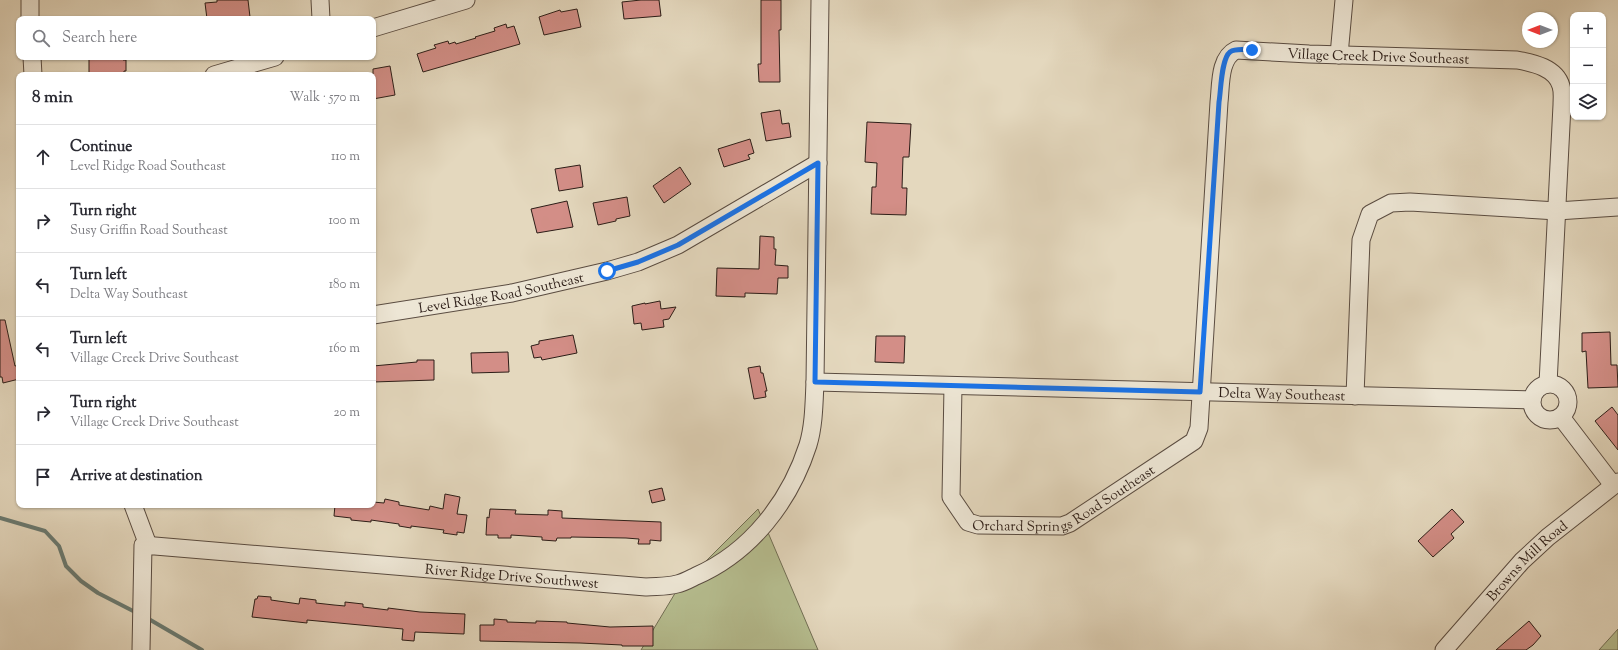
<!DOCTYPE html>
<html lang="en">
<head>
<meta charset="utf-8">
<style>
	:root { --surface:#fff; --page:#f7f7f7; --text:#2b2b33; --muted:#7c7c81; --line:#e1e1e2 }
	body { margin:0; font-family:"Sorts Mill Goudy",serif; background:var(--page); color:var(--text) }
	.controls { position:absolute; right:12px; top:12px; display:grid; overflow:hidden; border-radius:8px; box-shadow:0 1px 3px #0004 }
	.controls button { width:36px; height:36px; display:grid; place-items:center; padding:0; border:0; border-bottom:1px solid var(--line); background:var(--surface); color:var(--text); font:20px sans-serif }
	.compass { position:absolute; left:1522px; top:12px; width:36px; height:36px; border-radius:50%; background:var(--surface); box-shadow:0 1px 3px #0004; rotate:270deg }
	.stop { position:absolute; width:12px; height:12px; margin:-9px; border:3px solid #1a73e8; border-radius:50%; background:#fff }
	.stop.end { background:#1a73e8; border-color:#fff; box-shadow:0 1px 4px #0008 }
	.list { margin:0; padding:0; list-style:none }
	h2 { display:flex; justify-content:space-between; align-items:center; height:52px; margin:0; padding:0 16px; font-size:17px }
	h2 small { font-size:13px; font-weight:400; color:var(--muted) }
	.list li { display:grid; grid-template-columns:26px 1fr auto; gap:12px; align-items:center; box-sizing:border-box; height:64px; padding:0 16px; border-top:1px solid var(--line) }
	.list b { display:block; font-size:15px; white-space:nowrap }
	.list p { margin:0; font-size:13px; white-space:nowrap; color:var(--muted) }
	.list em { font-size:13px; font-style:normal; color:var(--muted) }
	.icon { flex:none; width:22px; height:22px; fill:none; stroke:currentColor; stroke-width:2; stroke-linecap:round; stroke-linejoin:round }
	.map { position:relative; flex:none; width:1618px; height:650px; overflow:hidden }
	.search { position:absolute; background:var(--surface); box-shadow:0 1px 3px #0004; left:16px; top:16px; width:360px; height:44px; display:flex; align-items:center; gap:10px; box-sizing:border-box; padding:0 14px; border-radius:8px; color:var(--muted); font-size:15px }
	.panel { position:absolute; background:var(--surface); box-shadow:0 1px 3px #0004; left:16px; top:72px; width:360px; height:436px; border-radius:8px }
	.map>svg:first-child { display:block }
	.green { fill:#b6be90; stroke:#716e54 }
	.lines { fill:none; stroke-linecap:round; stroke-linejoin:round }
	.stream { stroke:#6b7b72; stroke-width:4 }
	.building { fill:#d38e87; stroke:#2c1d17 }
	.minor-casing { stroke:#5a4c41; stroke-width:19 }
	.minor { stroke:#ede6d5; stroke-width:17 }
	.route { stroke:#1a73e8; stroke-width:5 }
	.labels { text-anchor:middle; stroke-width:4; stroke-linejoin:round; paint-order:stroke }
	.street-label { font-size:14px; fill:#2c1d17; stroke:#ede6d5 }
</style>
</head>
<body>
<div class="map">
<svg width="1618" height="650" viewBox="0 0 1618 650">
	<rect width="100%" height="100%" fill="#e4d8be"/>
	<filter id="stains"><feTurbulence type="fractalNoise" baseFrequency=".005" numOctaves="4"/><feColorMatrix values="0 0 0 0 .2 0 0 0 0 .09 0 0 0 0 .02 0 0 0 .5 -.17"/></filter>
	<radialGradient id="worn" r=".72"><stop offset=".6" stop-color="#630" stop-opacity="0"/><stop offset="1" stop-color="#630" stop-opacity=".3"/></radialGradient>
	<path class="green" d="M 758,509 L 818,650 L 641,650 L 677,590 Z
		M 1618,629 L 1618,650 L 1599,650 Z"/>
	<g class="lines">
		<path class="stream" d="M 0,518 L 45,531 L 59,546 L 66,566 L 81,581 L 98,593 L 137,613
			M 147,618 L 202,650"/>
	</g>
	<path class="building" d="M 217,0 L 248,0 L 250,17 L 207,19 L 205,3 L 217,2 Z
		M 641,0 L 659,0 L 661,16 L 624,19 L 622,2 Z
		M 761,0 L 781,0 L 781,30 L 779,30 L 780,82 L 759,82 L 758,64 L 761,64 Z
		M 577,9 L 581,27 L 544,35 L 539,17 L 560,10 L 561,12 Z
		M 506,24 L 507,28 L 514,26 L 520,44 L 423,72 L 417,54 L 436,48 L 434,45 L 448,41 L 449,44 L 455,42 L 456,44 L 476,38 L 475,37 L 495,31 L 494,28 Z
		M 123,57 L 123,60 L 126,60 L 126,71 L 124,71 L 124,75 L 89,75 L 89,58 Z
		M 390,66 L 395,95 L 373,99 L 373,69 Z
		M 780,110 L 782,124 L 789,123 L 791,137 L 766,141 L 761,113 Z
		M 867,122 L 911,124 L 909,157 L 903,157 L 902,188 L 907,188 L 906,215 L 871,214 L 872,187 L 876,187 L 877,163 L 865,162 Z
		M 750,139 L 754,153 L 748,155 L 750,159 L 724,167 L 718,149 Z
		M 580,165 L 583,187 L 559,191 L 555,169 Z
		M 680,167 L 691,184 L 664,203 L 653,186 Z
		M 627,197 L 630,216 L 616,219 L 616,221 L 598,225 L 593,203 Z
		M 567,201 L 573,227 L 537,233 L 531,209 Z
		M 760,236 L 774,237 L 774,249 L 776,249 L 775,265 L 788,266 L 788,278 L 778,278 L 777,294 L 745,293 L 745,297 L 716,296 L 717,268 L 759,269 Z
		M 660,301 L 661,309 L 676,307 L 669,319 L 663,320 L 664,327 L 642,330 L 641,323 L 634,324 L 632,306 L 645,303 L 645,304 Z
		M 0,320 L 5,320 L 15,366 L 19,365 L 19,379 L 3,383 L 2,377 L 0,377 Z
		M 1610,332 L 1611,365 L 1617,365 L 1618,387 L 1588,388 L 1586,351 L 1582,352 L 1582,333 Z
		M 573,335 L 577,353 L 542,360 L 541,357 L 534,358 L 531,346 L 539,344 L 539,341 Z
		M 876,336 L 905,336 L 904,363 L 875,362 Z
		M 508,352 L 509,372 L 472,373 L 471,353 Z
		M 417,360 L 434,360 L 434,380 L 373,382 L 373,366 L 417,362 Z
		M 760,366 L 761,373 L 763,373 L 767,391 L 765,391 L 766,397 L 754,399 L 748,368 Z
		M 1612,407 L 1618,415 L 1618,450 L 1595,421 Z
		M 662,488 L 665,500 L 652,503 L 649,491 Z
		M 445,494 L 460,497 L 457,514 L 467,515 L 464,533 L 457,532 L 457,535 L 443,533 L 444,530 L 411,526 L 411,528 L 399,526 L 399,524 L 371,520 L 371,522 L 351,520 L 351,518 L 334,516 L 335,505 L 373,505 L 373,502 L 384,503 L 385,499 L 399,502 L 399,505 L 429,510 L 430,506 L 443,509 Z
		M 490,509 L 516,510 L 515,514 L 548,515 L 548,510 L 562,511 L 562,518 L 661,522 L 661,541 L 650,540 L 650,544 L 638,544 L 639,539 L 626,538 L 571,537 L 571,538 L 557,538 L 556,541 L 542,540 L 542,537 L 511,535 L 511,538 L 498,538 L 498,535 L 486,535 L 487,517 L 489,518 Z
		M 1452,509 L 1464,522 L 1451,534 L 1454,538 L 1433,557 L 1418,541 Z
		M 258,596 L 271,597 L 271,600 L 299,604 L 300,598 L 316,600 L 316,603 L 334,605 L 345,606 L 345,602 L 363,604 L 363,607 L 388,610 L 388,608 L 420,612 L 465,614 L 464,634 L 415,632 L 414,641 L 402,640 L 403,629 L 307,620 L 307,623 L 252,617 L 255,599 L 257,599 Z
		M 494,619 L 507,620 L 507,622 L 536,623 L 536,621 L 567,622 L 567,623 L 610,627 L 653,626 L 653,646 L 622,646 L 622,645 L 580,643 L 480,641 L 480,625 L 494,625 Z
		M 1529,621 L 1541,636 L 1533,645 L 1526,650 L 1496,650 Z"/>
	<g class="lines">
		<g class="minor-casing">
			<g id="minor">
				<path d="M 30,0 L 30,19"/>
				<path d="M 320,0 L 321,19"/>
				<path d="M 373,28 L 466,0"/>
				<path d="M 1339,55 L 1344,0"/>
				<path d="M 32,57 L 33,75"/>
				<path d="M 214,75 L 275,57"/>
				<path id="s1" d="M 373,315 L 512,293 L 607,271 L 638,262 L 678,245 L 818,163"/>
				<path id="s2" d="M 815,382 L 1532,400"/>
				<circle cx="1550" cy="402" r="18"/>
				<path id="s3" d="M 953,386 L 951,497 L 968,522 L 978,525 L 1062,526 L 1070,523 L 1194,441 L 1199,428 L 1219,102 C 1221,85 1219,58 1236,50 L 1309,54 L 1517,60 C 1534,63 1556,68 1561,86 C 1563,92 1562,99 1562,105 L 1548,384"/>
				<path d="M 1355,396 L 1361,240 L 1370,214 L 1391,203 L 1410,202 L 1557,211 L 1618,207"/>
				<path d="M 1561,417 L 1613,485"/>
				<path d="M 133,505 L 148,545"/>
				<path id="s4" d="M 141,650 L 143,545 L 646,587 C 656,586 667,587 677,584 C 683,583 690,579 696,576 C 751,552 790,501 808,445 C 814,425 814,403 815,382 L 820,0"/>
				<path id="s5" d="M 1444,650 L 1522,561 L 1548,537 L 1618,482"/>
			</g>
		</g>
		<use href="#minor" class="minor"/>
	</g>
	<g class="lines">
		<path class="route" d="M 607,271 L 638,262 L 678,245 L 818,163 L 815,382 L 1200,392 L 1219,102 C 1221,91 1221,59 1230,52 C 1236,48 1245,50 1252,50"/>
	</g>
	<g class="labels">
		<g class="street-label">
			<text dy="5" stroke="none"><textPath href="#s3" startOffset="933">Village Creek Drive Southeast</textPath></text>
			<text dy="5" stroke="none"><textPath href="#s1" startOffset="130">Level Ridge Road Southeast</textPath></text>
			<text dy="5" stroke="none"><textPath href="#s2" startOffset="467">Delta Way Southeast</textPath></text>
			<text dy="5" stroke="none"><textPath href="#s3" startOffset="245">Orchard Springs Road Southeast</textPath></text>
			<text dy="5" stroke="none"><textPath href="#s5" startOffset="122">Browns Mill Road</textPath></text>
			<text dy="5" stroke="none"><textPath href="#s4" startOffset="475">River Ridge Drive Southwest</textPath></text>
		</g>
	</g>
	<rect width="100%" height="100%" filter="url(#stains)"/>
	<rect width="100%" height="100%" fill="url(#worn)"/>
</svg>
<div class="controls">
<button>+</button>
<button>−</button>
<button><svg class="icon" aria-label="layers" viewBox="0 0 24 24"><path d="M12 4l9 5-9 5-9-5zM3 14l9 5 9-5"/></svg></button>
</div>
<svg class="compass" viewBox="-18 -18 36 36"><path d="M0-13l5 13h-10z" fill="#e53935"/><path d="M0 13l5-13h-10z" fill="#7c7c81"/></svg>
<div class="stop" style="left:607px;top:271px"></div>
<div class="stop end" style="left:1252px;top:50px"></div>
<div class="search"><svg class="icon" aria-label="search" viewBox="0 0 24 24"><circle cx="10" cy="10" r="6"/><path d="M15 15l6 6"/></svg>Search here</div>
<section class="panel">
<h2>8 min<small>Walk · 570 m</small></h2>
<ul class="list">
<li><svg class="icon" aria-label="ahead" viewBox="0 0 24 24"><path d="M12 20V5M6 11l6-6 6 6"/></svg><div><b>Continue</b><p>Level Ridge Road Southeast</p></div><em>110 m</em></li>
<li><svg class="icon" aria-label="right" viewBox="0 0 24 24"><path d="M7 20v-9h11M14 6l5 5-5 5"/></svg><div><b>Turn right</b><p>Susy Griffin Road Southeast</p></div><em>100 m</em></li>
<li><svg class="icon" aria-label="left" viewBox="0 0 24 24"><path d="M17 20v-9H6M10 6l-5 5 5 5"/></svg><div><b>Turn left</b><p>Delta Way Southeast</p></div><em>180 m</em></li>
<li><svg class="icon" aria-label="left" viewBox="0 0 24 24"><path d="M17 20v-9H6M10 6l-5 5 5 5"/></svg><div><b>Turn left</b><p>Village Creek Drive Southeast</p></div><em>160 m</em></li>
<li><svg class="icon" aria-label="right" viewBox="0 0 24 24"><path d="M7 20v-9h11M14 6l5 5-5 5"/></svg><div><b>Turn right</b><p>Village Creek Drive Southeast</p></div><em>20 m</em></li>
<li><svg class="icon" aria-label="arrive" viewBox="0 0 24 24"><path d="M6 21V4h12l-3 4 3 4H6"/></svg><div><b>Arrive at destination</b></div></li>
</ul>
</section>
</div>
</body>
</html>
